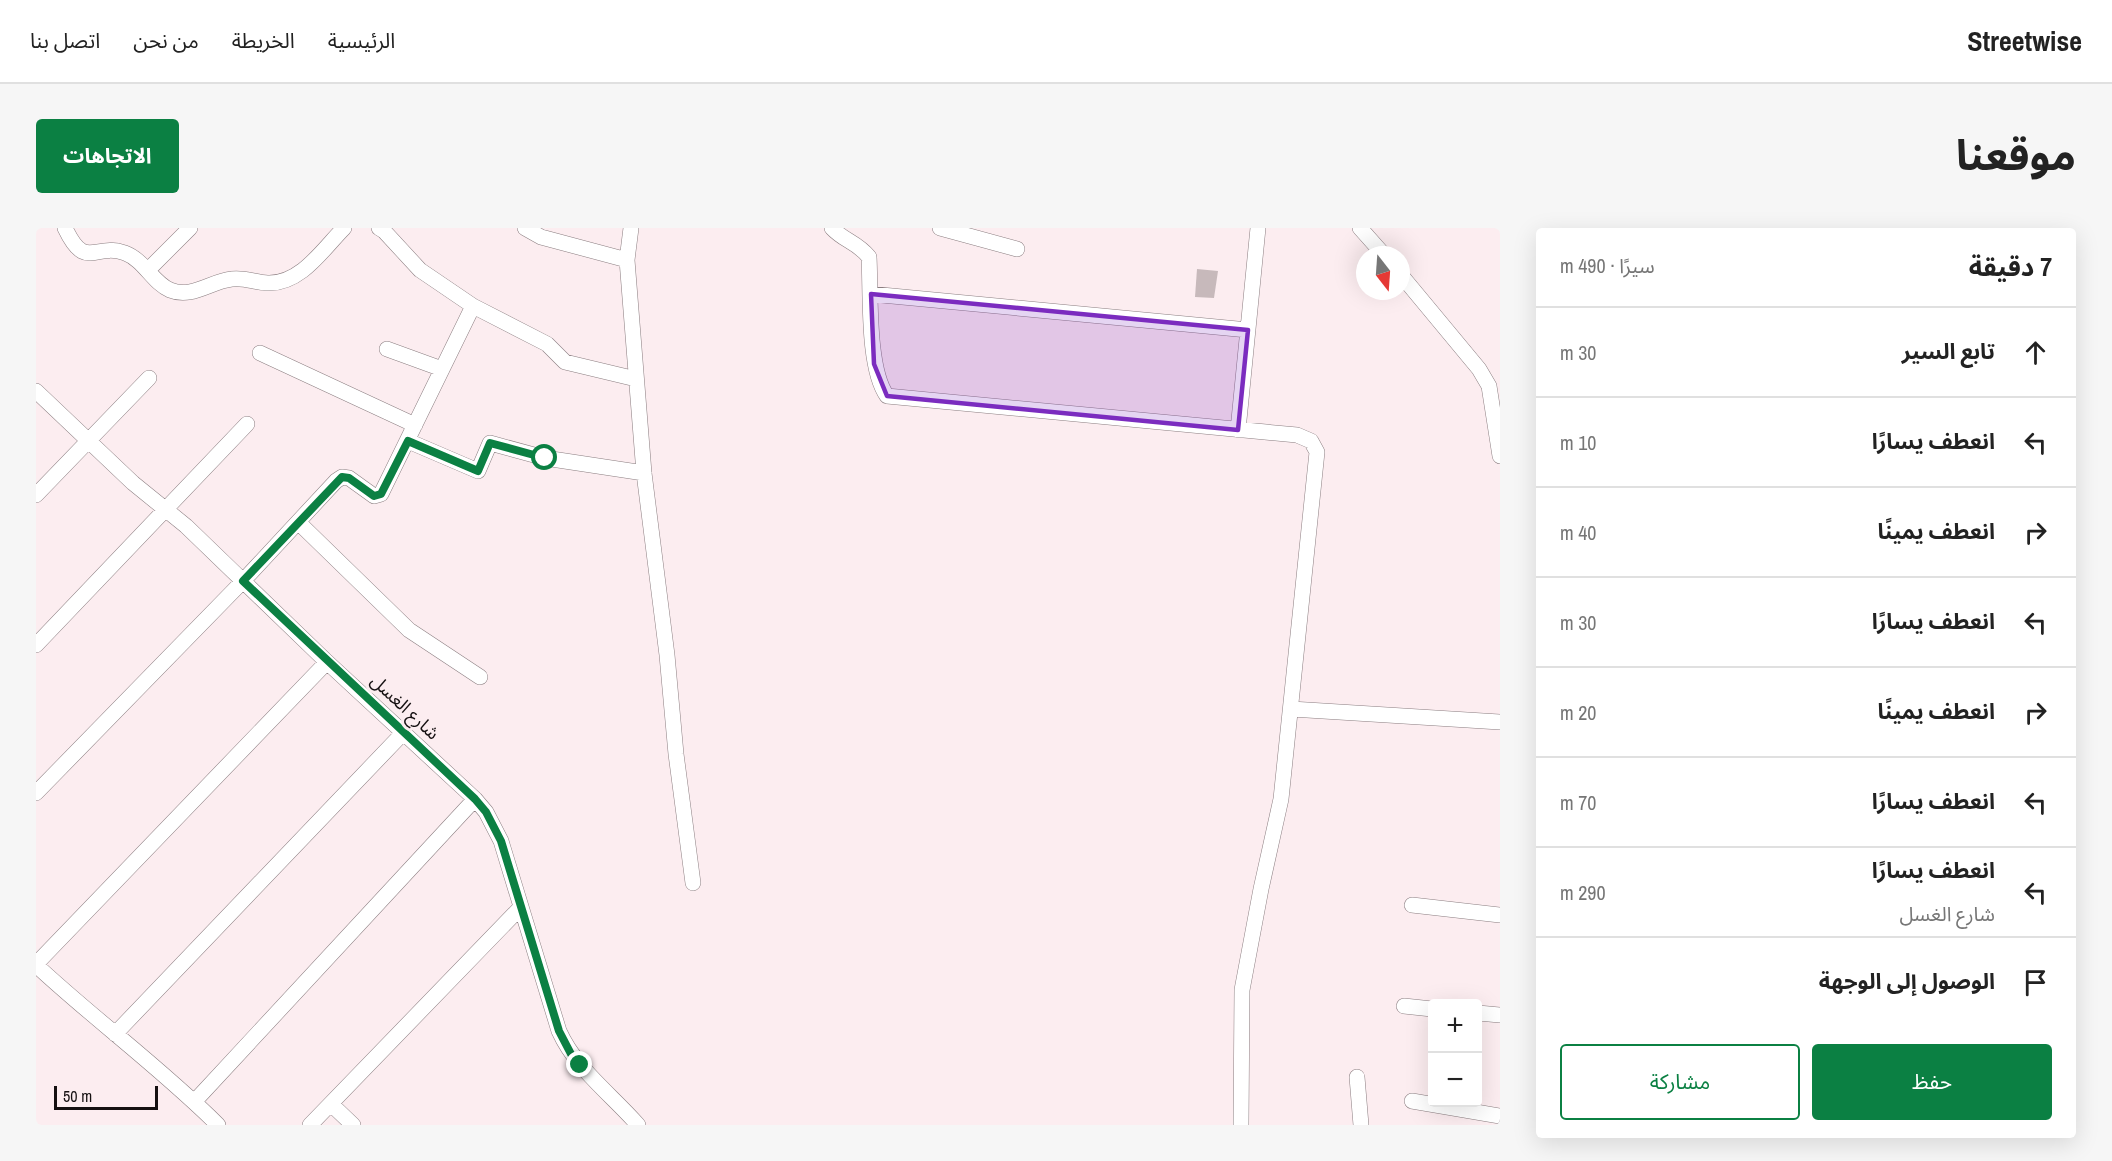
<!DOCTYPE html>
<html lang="ar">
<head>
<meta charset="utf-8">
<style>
	:root { --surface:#fff; --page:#f6f6f6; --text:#222; --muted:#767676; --line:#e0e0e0; --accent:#0b8043 }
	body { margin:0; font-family:"Archivo Narrow","Noto Sans Arabic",sans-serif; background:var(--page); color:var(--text); direction:rtl }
	.controls { position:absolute; right:18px; bottom:18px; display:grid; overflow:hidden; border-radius:6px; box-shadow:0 6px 24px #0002 }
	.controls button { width:54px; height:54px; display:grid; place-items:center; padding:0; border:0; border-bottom:2px solid var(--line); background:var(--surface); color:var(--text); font:30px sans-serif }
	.compass { position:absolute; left:1320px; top:18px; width:54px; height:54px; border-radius:50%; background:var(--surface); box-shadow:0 6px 24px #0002; rotate:163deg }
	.scale { position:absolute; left:18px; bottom:15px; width:104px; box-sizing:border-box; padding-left:6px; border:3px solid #151011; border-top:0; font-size:16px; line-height:21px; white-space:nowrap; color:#151011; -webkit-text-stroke:4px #fcedf0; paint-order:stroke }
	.stop { position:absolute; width:18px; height:18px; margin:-14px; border:4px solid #0b8043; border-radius:50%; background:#fff }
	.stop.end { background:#0b8043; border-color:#fff; box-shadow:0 2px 6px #0008 }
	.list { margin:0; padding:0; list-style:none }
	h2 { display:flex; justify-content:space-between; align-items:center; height:78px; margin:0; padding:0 24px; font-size:26px }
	h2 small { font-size:20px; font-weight:400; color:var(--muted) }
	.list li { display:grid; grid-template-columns:39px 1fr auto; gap:18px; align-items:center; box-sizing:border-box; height:90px; padding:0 24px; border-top:2px solid var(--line) }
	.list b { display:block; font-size:22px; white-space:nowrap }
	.list p { margin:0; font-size:20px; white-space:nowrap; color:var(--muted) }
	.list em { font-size:20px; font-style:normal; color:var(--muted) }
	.actions { display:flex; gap:12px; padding:18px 24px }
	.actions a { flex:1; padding:14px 0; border:2px solid var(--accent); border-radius:6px; text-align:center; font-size:21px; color:var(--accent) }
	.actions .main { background:var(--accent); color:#fff }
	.icon { flex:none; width:33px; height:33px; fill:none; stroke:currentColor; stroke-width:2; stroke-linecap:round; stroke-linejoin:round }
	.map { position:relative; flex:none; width:1464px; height:897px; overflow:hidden; direction:ltr; border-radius:6px }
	header { display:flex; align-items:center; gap:36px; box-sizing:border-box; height:84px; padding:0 30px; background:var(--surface); border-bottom:2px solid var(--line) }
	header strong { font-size:28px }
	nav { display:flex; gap:33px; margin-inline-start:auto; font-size:21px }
	.intro { display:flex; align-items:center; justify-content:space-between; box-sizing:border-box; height:144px; padding:0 36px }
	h1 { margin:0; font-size:42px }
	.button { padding:15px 27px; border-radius:6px; background:var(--accent); color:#fff; font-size:21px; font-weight:700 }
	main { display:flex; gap:36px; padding:0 36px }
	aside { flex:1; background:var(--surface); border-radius:6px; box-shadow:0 6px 24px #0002 }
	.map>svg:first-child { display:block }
	.building { fill:#c7b9bb }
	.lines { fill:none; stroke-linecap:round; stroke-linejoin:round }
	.street-casing { stroke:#8b7e81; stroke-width:16 }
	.street { stroke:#fff; stroke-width:15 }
	.route { stroke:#0b8043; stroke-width:8 }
	.marked { fill:#7b2cbf; fill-opacity:0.2; stroke:#7b2cbf; stroke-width:4.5; stroke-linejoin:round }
	.labels { text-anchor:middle; stroke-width:6; stroke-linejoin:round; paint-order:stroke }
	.street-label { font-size:18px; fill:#151011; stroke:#fcedf0 }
</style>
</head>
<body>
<header>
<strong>Streetwise</strong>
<nav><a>الرئيسية</a><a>الخريطة</a><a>من نحن</a><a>اتصل بنا</a></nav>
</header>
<div class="intro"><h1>موقعنا</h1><a class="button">الاتجاهات</a></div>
<main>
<aside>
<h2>7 دقيقة<small>سيرًا · 490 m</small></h2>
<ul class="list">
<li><svg class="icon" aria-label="ahead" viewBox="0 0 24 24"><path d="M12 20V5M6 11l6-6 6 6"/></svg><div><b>تابع السير</b></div><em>30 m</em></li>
<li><svg class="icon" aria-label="left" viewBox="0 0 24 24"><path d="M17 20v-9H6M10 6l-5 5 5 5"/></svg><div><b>انعطف يسارًا</b></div><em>10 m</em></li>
<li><svg class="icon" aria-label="right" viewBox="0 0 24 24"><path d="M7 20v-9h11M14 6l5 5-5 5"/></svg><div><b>انعطف يمينًا</b></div><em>40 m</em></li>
<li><svg class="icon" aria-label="left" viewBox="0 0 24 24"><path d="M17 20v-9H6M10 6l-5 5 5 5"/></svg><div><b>انعطف يسارًا</b></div><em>30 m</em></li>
<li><svg class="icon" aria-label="right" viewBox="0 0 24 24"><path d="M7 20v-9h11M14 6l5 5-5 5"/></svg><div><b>انعطف يمينًا</b></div><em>20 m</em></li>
<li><svg class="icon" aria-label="left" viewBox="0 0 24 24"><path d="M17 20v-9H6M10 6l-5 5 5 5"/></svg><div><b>انعطف يسارًا</b></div><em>70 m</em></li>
<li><svg class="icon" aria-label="left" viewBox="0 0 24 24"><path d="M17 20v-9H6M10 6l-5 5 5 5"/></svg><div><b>انعطف يسارًا</b><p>شارع الغسل</p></div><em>290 m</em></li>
<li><svg class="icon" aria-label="arrive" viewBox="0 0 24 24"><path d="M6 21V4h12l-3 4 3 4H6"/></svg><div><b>الوصول إلى الوجهة</b></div></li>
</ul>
<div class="actions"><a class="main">حفظ</a><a>مشاركة</a></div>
</aside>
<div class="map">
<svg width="1464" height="897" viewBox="0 0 1464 897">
	<rect width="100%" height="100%" fill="#fcedf0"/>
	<path class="building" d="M 1161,41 L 1182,43 L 1178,70 L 1159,69 Z"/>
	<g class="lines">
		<g class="street-casing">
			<path id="street" d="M 29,0 C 50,44 58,14 89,25 C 108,32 117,55 134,62 C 156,71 175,53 196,51 C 208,49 221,55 232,55 C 265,56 287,21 308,0
				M 343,0 L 348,3 L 384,42 L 437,78 L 511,116 L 529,134 L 600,151
				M 489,0 L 505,9 L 591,32
				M 595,0 L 591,32 L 608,245 L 631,427 L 640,526 L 657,655
				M 796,0 C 808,13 821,14 833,29 C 835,66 831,140 851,168 L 1261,207 L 1275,213 L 1281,224 L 1245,571 L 1225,661 L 1206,762 L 1205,897
				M 904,0 L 981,21
				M 1324,0 L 1348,27
				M 112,42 L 154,0
				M 1365,47 L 1443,141 L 1453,158 L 1464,228
				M 835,66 L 1212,102
				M 351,121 L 406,141
				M 224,125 L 379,197
				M 0,163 L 97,255 L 150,298 L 291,434 L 439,571 L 450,584 L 465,613 L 523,803 C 540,841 575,866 602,897
				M 1202,202 L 1222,0
				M 372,213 L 442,243 L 454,215 L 509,230 L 608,245
				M 0,267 L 113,150
				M 262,294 L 373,402 L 444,449
				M 0,417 L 211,196
				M 1255,481 L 1464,494
				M 0,565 L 207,353 L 300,253 L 306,249 L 313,250 L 338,268 L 345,266 L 437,78
				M 1376,677 L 1464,687
				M 0,736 L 291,434
				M 0,737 C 59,792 125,840 182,897
				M 1368,778 L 1396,781
				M 1442,785 L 1464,787
				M 79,806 L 368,504
				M 1321,849 L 1325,897
				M 1376,873 L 1464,888
				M 158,874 L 439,571
				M 295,876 L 317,897
				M 274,897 L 485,679"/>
		</g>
		<use href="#street" class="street"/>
	</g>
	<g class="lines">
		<path class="route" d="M 509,230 L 454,215 L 442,243 L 372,213 L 345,266 L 338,268 L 313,250 L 306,249 L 207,353 L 439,571 L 450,584 L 465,613 L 523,803 L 535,826 L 544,837"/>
	</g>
	<path class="marked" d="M 835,66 L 1212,102 L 1202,202 L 851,168 L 838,136 Z"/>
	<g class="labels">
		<g class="street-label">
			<text transform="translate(369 479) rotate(43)" y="6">شارع الغسل</text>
		</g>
	</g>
</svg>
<div class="controls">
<button>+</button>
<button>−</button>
</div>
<svg class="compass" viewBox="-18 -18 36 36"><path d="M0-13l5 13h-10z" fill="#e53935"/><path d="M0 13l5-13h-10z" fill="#767676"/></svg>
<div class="scale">50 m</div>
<div class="stop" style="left:509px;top:230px"></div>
<div class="stop end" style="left:544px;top:837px"></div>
</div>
</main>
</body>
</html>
